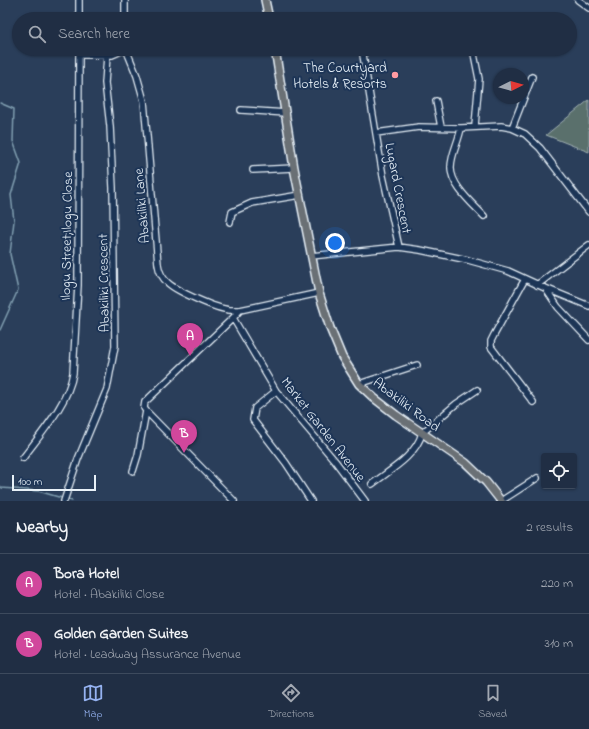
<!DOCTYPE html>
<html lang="en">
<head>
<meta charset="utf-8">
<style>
	:root { --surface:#202e44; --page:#28364b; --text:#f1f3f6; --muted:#a2a8b2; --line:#3d4a5d; --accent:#95b2f1 }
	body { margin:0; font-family:"Indie Flower",sans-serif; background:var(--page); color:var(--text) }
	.controls { position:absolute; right:12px; bottom:12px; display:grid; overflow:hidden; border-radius:4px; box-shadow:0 1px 3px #0004 }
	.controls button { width:36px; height:36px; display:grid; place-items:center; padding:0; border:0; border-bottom:1px solid var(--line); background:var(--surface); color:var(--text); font:20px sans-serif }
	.compass { position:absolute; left:493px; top:68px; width:36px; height:36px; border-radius:50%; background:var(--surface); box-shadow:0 1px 3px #0004; rotate:85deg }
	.scale { position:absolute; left:12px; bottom:10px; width:84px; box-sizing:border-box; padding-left:4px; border:2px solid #e8f1f8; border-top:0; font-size:11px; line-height:14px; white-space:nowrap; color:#e8f1f8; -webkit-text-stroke:3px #1d3557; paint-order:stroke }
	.you { position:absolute; left:335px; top:243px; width:14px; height:14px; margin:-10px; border:3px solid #fff; border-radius:50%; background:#1a73e8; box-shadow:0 0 0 6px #1a73e833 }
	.badge { display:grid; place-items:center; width:26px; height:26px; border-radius:50%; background:var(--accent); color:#fff; font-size:13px; font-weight:700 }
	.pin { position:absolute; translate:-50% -33px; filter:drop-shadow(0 1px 2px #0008) }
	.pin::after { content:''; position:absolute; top:21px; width:14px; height:12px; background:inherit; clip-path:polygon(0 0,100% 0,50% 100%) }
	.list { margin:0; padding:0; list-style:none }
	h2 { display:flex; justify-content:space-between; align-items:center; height:52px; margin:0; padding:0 16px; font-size:17px }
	h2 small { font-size:13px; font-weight:400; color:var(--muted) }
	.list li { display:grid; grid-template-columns:26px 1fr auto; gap:12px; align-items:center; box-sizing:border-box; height:60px; padding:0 16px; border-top:1px solid var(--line) }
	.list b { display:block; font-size:15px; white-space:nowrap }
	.list p { margin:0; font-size:13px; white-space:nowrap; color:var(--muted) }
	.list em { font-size:13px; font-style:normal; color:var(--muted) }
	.icon { flex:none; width:22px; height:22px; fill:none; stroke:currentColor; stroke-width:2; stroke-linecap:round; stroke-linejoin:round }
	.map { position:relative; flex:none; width:589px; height:501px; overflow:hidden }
	.search { position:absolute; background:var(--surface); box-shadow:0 1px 3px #0004; left:12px; right:12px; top:12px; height:44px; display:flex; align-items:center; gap:10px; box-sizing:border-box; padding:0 14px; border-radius:22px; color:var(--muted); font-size:15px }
	.sheet { height:172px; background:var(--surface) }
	nav { display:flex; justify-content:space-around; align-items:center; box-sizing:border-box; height:56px; border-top:1px solid var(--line); background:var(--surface); font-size:11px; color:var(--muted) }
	nav a { display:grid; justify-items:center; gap:2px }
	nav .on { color:var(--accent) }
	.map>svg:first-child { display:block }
	.grass { fill:#5a706c; stroke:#a1b0b2 }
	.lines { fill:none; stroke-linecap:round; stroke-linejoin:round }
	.stream { stroke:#819fb1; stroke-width:1.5 }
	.minor-casing { stroke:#e8f1f8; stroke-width:8 }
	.major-casing { stroke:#e8f1f8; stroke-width:10 }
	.minor { stroke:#1d3557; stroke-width:5.5 }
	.major { stroke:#6b6f75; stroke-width:7 }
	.poi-dot { fill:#ff9aa2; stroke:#1d3557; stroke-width:1.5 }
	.labels { text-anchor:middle; stroke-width:4; stroke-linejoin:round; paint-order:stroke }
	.poi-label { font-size:14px; fill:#e8f1f8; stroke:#1d3557; text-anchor:end }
	.street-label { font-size:14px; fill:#e8f1f8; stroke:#1d3557 }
</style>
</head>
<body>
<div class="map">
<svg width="589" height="501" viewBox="0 0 589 501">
	<rect width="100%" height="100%" fill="#2a3e5a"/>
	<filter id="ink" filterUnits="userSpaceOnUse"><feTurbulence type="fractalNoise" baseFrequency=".025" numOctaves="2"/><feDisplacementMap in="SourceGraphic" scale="8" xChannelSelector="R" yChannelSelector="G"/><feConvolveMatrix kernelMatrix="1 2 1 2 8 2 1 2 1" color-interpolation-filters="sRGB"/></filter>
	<g filter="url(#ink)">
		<path class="grass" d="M 589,100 L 589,152 L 546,135 Z"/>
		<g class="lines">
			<path class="stream" d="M 0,103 L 14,109 L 13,141 L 21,163 L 11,195 L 14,221 L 10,254 L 18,290 L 0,330
				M 0,486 L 2,488 L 38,491 L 62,498
				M 66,499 L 72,501"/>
			<g class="minor-casing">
				<path id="minor" d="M 79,0 L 79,19
					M 578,0 L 589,8
					M 125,19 L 125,0
					M 126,49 L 137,76 L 144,101 L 158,264 C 159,271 162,278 168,283 C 178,292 217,309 230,310 C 233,310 237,310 240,310 L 319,293
					M 362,49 L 383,176 L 399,247
					M 473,49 L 479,79 L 475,126
					M 79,55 L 112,55 L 126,49
					M 436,101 L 441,127
					M 241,110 L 286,113
					M 461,128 C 459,141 451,154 451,167 C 450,185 473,204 484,216
					M 512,128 L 532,77
					M 376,133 L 419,127 L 461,128 L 501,126 L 512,128 L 525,134 L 540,148 L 589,212
					M 253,170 L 294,168
					M 230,222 L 232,212 L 252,203 L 300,195
					M 311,256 L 399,247 L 420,250 L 468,260 L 508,271 L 545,288 L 589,306
					M 525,279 L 494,335 L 491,341 L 491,347 L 533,402
					M 537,285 L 589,245
					M 545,288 L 558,307 L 589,340
					M 240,310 L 233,318 L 276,391 L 335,461 L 365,501
					M 233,318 L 145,402 L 144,408 L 146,411 L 234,501
					M 359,384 L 417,365
					M 276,391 L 255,408 L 253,420 L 286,463 L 311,501
					M 23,458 C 40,435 69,402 73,373 L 78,285 L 79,49
					M 133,471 L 138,455 L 146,411
					M 372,484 C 390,470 416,456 422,433 L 456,404 L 477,390
					M 64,501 L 78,459 L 107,389 L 115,346 L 113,188 L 110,126 L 105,83 L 107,56
					M 501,501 L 537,478"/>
			</g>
			<g class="major-casing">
				<path id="major" d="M 265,0 L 269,19
					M 275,49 L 294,168 L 319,293 L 330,328 L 342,357 L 359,384 L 374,398 L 396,415 L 466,463 L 486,482 L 501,501"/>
			</g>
			<use href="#minor" class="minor"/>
			<use href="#major" class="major"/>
		</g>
	</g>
	<circle class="poi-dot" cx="395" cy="75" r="4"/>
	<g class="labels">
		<g class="poi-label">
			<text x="387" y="72">The Courtyard<tspan x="387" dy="16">Hotels &amp; Resorts</tspan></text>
		</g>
		<g class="street-label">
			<text transform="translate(399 188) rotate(79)" y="5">Lugard Crescent</text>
			<text transform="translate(141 206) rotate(-95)" y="5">Abakiliki Lane</text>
			<text transform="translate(66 236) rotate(-89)" y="5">Ilogu Street;Ilogu Close</text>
			<text transform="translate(103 283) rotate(-91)" y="5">Abakiliki Crescent</text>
			<text transform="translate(407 404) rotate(37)" y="5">Abakiliki Road</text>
			<text transform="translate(324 429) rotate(52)" y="5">Market Garden Avenue</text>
		</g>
	</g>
</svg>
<div class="controls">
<button><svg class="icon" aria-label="locate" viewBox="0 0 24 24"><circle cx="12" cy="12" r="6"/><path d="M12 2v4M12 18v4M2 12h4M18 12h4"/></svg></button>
</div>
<svg class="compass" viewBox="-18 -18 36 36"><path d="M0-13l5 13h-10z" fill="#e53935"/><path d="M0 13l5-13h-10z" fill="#a2a8b2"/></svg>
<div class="scale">100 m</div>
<div class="you"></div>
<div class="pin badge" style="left:190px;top:356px;background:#d1479c">A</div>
<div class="pin badge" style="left:184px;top:453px;background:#d1479c">B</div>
<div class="search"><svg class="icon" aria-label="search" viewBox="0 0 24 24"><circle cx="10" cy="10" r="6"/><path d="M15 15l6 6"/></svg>Search here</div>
</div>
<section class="sheet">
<h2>Nearby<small>2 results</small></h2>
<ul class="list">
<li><span class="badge" style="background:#d1479c">A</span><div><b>Bora Hotel</b><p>Hotel · Abakiliki Close</p></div><em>220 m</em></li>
<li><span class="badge" style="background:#d1479c">B</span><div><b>Golden Garden Suites</b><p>Hotel · Leadway Assurance Avenue</p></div><em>310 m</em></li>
</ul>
</section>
<nav>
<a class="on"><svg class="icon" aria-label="map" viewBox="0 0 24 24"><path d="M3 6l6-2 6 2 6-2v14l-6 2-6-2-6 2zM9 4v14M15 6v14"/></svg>Map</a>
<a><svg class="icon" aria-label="directions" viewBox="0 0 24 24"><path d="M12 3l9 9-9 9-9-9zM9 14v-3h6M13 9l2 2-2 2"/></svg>Directions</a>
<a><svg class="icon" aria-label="saved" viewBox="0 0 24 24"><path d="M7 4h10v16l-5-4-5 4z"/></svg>Saved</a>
</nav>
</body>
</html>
